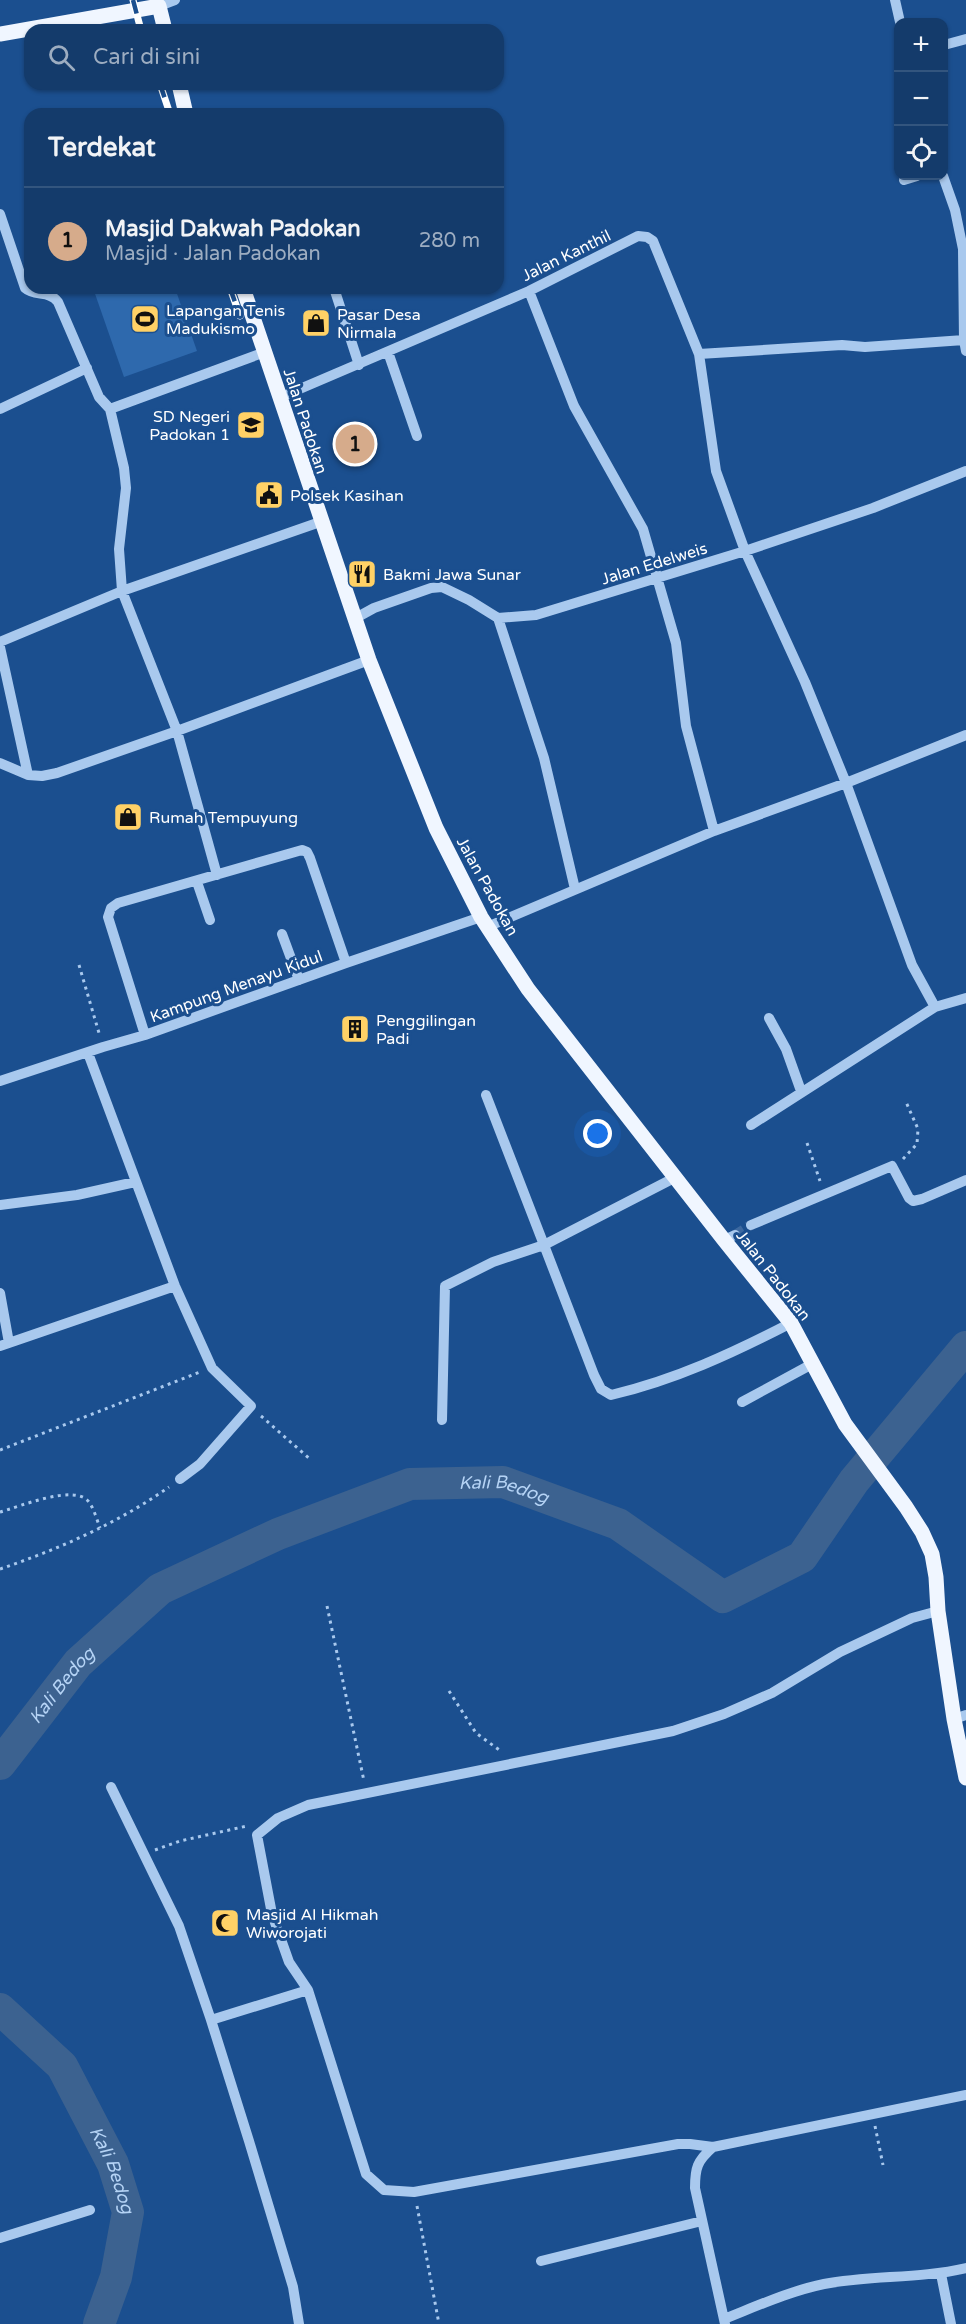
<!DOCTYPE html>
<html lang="id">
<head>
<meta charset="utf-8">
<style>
	:root { --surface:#143b6b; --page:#1d4271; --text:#f1f3f6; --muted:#9dadc1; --line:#33557e; --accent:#d6ab8b }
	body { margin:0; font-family:"Varela Round",sans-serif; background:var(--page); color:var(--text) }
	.controls { position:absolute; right:18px; top:18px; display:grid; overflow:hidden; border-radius:12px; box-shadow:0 2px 4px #0004 }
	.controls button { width:54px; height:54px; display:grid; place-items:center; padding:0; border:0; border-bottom:2px solid var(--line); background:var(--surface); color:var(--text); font:30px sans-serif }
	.you { position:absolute; left:598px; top:1134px; width:21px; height:21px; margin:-15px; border:4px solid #fff; border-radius:50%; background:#1a73e8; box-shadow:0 0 0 9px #1a73e833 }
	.badge { display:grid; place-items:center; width:39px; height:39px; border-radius:50%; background:var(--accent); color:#111; font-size:20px; font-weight:700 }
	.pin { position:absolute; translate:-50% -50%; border:3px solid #fff; box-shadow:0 2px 6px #0006 }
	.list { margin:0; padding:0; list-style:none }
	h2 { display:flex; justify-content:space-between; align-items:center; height:78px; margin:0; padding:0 24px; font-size:26px }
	h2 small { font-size:20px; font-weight:400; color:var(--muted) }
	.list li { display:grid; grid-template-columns:39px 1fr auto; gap:18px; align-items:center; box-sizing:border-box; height:108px; padding:0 24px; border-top:2px solid var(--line) }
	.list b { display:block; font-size:22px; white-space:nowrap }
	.list p { margin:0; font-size:20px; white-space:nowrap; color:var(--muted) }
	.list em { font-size:20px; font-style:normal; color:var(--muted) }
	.icon { flex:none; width:33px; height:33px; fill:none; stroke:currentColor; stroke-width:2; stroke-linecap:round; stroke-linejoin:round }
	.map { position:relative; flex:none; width:966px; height:2324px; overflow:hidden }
	.search { position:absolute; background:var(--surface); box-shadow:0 2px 4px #0004; left:24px; top:24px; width:480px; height:66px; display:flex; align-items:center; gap:15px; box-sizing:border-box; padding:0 21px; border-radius:18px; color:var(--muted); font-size:22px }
	.panel { position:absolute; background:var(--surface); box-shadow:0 2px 4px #0004; left:24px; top:108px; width:480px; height:186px; border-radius:18px }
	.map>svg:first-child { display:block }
	.green { fill:#2e69ad }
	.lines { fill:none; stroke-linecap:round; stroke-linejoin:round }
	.river { stroke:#3c6290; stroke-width:32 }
	.minor-tunnel { stroke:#3d69a0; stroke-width:10; stroke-dasharray:10 5; stroke-linecap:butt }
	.path { stroke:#a9c9ee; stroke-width:3; stroke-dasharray:3 4.5; stroke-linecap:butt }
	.minor { stroke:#a9c9ee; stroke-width:10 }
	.major { stroke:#f0f6ff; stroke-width:15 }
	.rail-casing { stroke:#fff; stroke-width:7 }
	.rail { stroke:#1b4f8f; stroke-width:4.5; stroke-dasharray:14; stroke-linecap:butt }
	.labels { text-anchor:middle; stroke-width:6; stroke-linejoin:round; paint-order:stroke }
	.street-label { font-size:16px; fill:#fff; stroke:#1b4f8f }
	.poi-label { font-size:16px; fill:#fff; stroke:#1b4f8f; text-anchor:start }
	.water-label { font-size:18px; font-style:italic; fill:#b5d3f5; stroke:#1b4f8f }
</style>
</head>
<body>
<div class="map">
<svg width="966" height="2324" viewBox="0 0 966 2324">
	<rect width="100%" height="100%" fill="#1b4f8f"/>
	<path class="green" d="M 93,288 L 175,288 L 197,351 L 124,377 Z"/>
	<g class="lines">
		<g class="river">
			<path id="s1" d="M 0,1764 L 78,1663 L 160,1589 L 278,1534 L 410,1484 L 503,1482 L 618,1524 L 723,1597 L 802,1557 L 854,1481 L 966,1347"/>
			<path id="s2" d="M 0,2009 L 62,2066 L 113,2164 L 128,2212 L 116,2277 L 99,2324"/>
		</g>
		<path class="minor-tunnel" d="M 735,1235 L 751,1225"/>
		<path class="path" d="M 79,965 L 99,1033
			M 807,1143 L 820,1181
			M 903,1159 L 917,1144 L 918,1129 L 906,1102
			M 261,1416 L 311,1460
			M 0,1450 L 200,1372
			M 0,1512 C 19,1507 75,1483 89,1502 C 94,1509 97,1520 100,1528
			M 0,1569 C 59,1549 118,1523 169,1487
			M 327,1606 L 364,1781
			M 449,1691 L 476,1733 L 502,1752
			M 155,1850 L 180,1841 L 247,1826
			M 875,2126 L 883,2165
			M 417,2206 L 439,2324"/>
		<path class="minor" d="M 157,0 L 159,6 L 175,0
			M 895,0 L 900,22
			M 944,45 L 966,39
			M 943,176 L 955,210 L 963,249 L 964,340 L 966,351
			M 904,180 L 917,176
			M 0,214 L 25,288 C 35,297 49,290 58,302 L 99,397 L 110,409 L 265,352
			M 334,288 L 359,365
			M 529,291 L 574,406 L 643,529 L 676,643 L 686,726 L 714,831
			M 388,352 L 417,436
			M 699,354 L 842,345 L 865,347 L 964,340
			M 281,397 L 529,291 L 638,236 L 647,237 L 653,241 L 699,354 L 716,471 L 745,551 L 805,682 L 846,783 L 912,965 L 935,1007 L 966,998
			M 0,409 L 87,368
			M 110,409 L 124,468 L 126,488 L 119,549 L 122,591 L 177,731 L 217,875
			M 498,618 L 544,758 L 575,889
			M 354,619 L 374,608 L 431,588 L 442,587 L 469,600 L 498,618 L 536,615 L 745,551 L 873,508 L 966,471
			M 0,642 L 122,591 L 320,522
			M 0,647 L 28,775
			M 0,763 L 28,775 L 42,776 L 57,773 L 177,731 L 369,660
			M 197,882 L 210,920
			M 487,927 L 714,831 L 846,783 L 966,735
			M 282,934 L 299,980
			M 769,1018 L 786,1049 L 801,1091
			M 145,1035 L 108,917 L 111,908 L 118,903 L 302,850 L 307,852 L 310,858 L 346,963
			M 88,1053 L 175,1286 L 212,1368 L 251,1406 L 200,1464 L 180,1479
			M 0,1081 L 103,1047 L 145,1035 L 346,963 L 481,917
			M 751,1125 L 935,1007
			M 676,1177 L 544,1245 L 594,1375 L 601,1389 L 611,1395 C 675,1380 733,1353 791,1323
			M 0,1205 L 77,1195 L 135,1182
			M 751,1225 L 892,1166 L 909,1198 L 913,1201 L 922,1199 L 966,1180
			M 724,1240 L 735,1235
			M 0,1293 L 9,1343
			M 0,1346 L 175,1286
			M 742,1402 L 814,1363
			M 442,1420 L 445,1286 L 493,1262 L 544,1245 L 486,1095
			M 954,1719 L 966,1715
			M 111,1787 L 179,1926 L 211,2020 L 249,2141 L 293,2287 L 299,2324
			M 211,2020 L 308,1990
			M 713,2147 L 690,2144 L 678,2144 L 414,2192 L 384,2190 L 366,2174 L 308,1990 L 289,1962 L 272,1914 L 257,1835 L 278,1818 L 308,1805 L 673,1731 L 724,1714 L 772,1693 L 840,1652 L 912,1618 L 938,1611
			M 0,2238 L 90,2210
			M 541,2261 L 702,2221
			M 941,2274 L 951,2324
			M 724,2319 C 757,2306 790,2291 824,2284 C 871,2275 919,2279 966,2268
			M 725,2324 L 695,2188 C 695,2168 697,2161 713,2147 L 966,2095"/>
		<path class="major" d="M 0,34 L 159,6 L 165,30
			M 179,84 L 186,114
			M 243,288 L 369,660 L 436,828 L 481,917 L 528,989 L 724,1240 L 791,1323 L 845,1424 L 906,1507 L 922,1532 L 932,1554 L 936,1577 L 938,1611 L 954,1719 L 966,1778"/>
		<g class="rail-casing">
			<path id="rail" d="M 133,0 L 141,30
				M 160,84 L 170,114
				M 230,288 L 240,316"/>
		</g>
		<use href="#rail" class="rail"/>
	</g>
	<defs>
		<g id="stadium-square" transform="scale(1.5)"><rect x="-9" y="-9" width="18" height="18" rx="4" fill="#ffd166" stroke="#1b4f8f"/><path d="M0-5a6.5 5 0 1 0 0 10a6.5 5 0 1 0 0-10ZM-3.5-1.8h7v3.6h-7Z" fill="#111"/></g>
		<g id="shop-square" transform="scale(1.5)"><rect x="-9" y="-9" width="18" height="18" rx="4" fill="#ffd166" stroke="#1b4f8f"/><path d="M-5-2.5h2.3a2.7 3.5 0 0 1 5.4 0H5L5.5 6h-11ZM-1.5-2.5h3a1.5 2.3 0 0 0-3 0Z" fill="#111"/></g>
		<g id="school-square" transform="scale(1.5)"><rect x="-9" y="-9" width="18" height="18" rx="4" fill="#ffd166" stroke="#1b4f8f"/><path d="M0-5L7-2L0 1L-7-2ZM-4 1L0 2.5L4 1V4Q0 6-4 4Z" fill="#111"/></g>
		<g id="civic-square" transform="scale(1.5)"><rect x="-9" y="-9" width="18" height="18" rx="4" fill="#ffd166" stroke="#1b4f8f"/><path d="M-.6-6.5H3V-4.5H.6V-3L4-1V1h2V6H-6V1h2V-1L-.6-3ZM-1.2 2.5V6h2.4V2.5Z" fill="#111"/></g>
		<g id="restaurant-square" transform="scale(1.5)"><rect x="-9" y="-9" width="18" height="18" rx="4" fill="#ffd166" stroke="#1b4f8f"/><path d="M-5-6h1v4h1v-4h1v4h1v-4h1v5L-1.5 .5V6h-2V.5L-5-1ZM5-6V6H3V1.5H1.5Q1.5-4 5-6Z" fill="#111"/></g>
		<g id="building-square" transform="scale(1.5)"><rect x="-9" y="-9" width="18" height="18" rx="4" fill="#ffd166" stroke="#1b4f8f"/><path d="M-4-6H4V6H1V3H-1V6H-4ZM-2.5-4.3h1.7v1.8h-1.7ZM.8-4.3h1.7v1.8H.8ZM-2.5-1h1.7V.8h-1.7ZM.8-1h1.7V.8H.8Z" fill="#111"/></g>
		<g id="mosque-square" transform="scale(1.5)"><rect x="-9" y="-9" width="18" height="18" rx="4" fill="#ffd166" stroke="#1b4f8f"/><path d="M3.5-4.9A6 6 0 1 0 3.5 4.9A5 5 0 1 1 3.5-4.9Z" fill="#111"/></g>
	</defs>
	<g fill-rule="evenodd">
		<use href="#stadium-square" x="145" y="319"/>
		<use href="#shop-square" x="316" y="323"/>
		<use href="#school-square" x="251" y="425"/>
		<use href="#civic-square" x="269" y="495"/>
		<use href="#restaurant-square" x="362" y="574"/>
		<use href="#shop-square" x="128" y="817"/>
		<use href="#building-square" x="355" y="1029"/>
		<use href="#mosque-square" x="225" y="1923"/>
	</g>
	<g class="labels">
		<g class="street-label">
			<text transform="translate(566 255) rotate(-26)" y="6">Jalan Kanthil</text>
			<text transform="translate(306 421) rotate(72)" y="6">Jalan Padokan</text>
			<text transform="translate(654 563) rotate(-17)" y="6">Jalan Edelweis</text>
			<text transform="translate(488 886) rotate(61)" y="6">Jalan Padokan</text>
			<text transform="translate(236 986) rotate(-20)" y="6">Kampung Menayu Kidul</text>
			<text transform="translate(774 1275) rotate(52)" y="6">Jalan Padokan</text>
		</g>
		<g class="poi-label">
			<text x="166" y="316">Lapangan Tenis<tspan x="166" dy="18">Madukismo</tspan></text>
			<text x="337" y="320">Pasar Desa<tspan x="337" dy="18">Nirmala</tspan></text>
			<text x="230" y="422" text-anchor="end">SD Negeri<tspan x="230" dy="18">Padokan 1</tspan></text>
			<text x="290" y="501">Polsek Kasihan</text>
			<text x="383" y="580">Bakmi Jawa Sunar</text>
			<text x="149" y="823">Rumah Tempuyung</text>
			<text x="376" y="1026">Penggilingan<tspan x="376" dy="18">Padi</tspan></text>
			<text x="246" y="1920">Masjid Al Hikmah<tspan x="246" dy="18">Wiworojati</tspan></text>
		</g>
		<g class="water-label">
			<text dy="6" stroke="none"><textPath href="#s1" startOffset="604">Kali Bedog</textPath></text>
			<text dy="6" stroke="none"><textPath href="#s1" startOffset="100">Kali Bedog</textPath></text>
			<text dy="6" stroke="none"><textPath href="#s2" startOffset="200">Kali Bedog</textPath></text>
		</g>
	</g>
</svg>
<div class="controls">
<button>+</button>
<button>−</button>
<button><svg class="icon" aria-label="locate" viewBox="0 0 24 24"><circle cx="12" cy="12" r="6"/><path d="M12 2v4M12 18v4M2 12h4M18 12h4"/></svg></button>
</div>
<div class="you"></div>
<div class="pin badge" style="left:355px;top:444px">1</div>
<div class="search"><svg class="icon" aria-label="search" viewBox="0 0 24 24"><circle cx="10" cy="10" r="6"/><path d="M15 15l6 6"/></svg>Cari di sini</div>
<section class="panel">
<h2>Terdekat<small></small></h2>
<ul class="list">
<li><span class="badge">1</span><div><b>Masjid Dakwah Padokan</b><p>Masjid · Jalan Padokan</p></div><em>280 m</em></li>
</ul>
</section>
</div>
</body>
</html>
